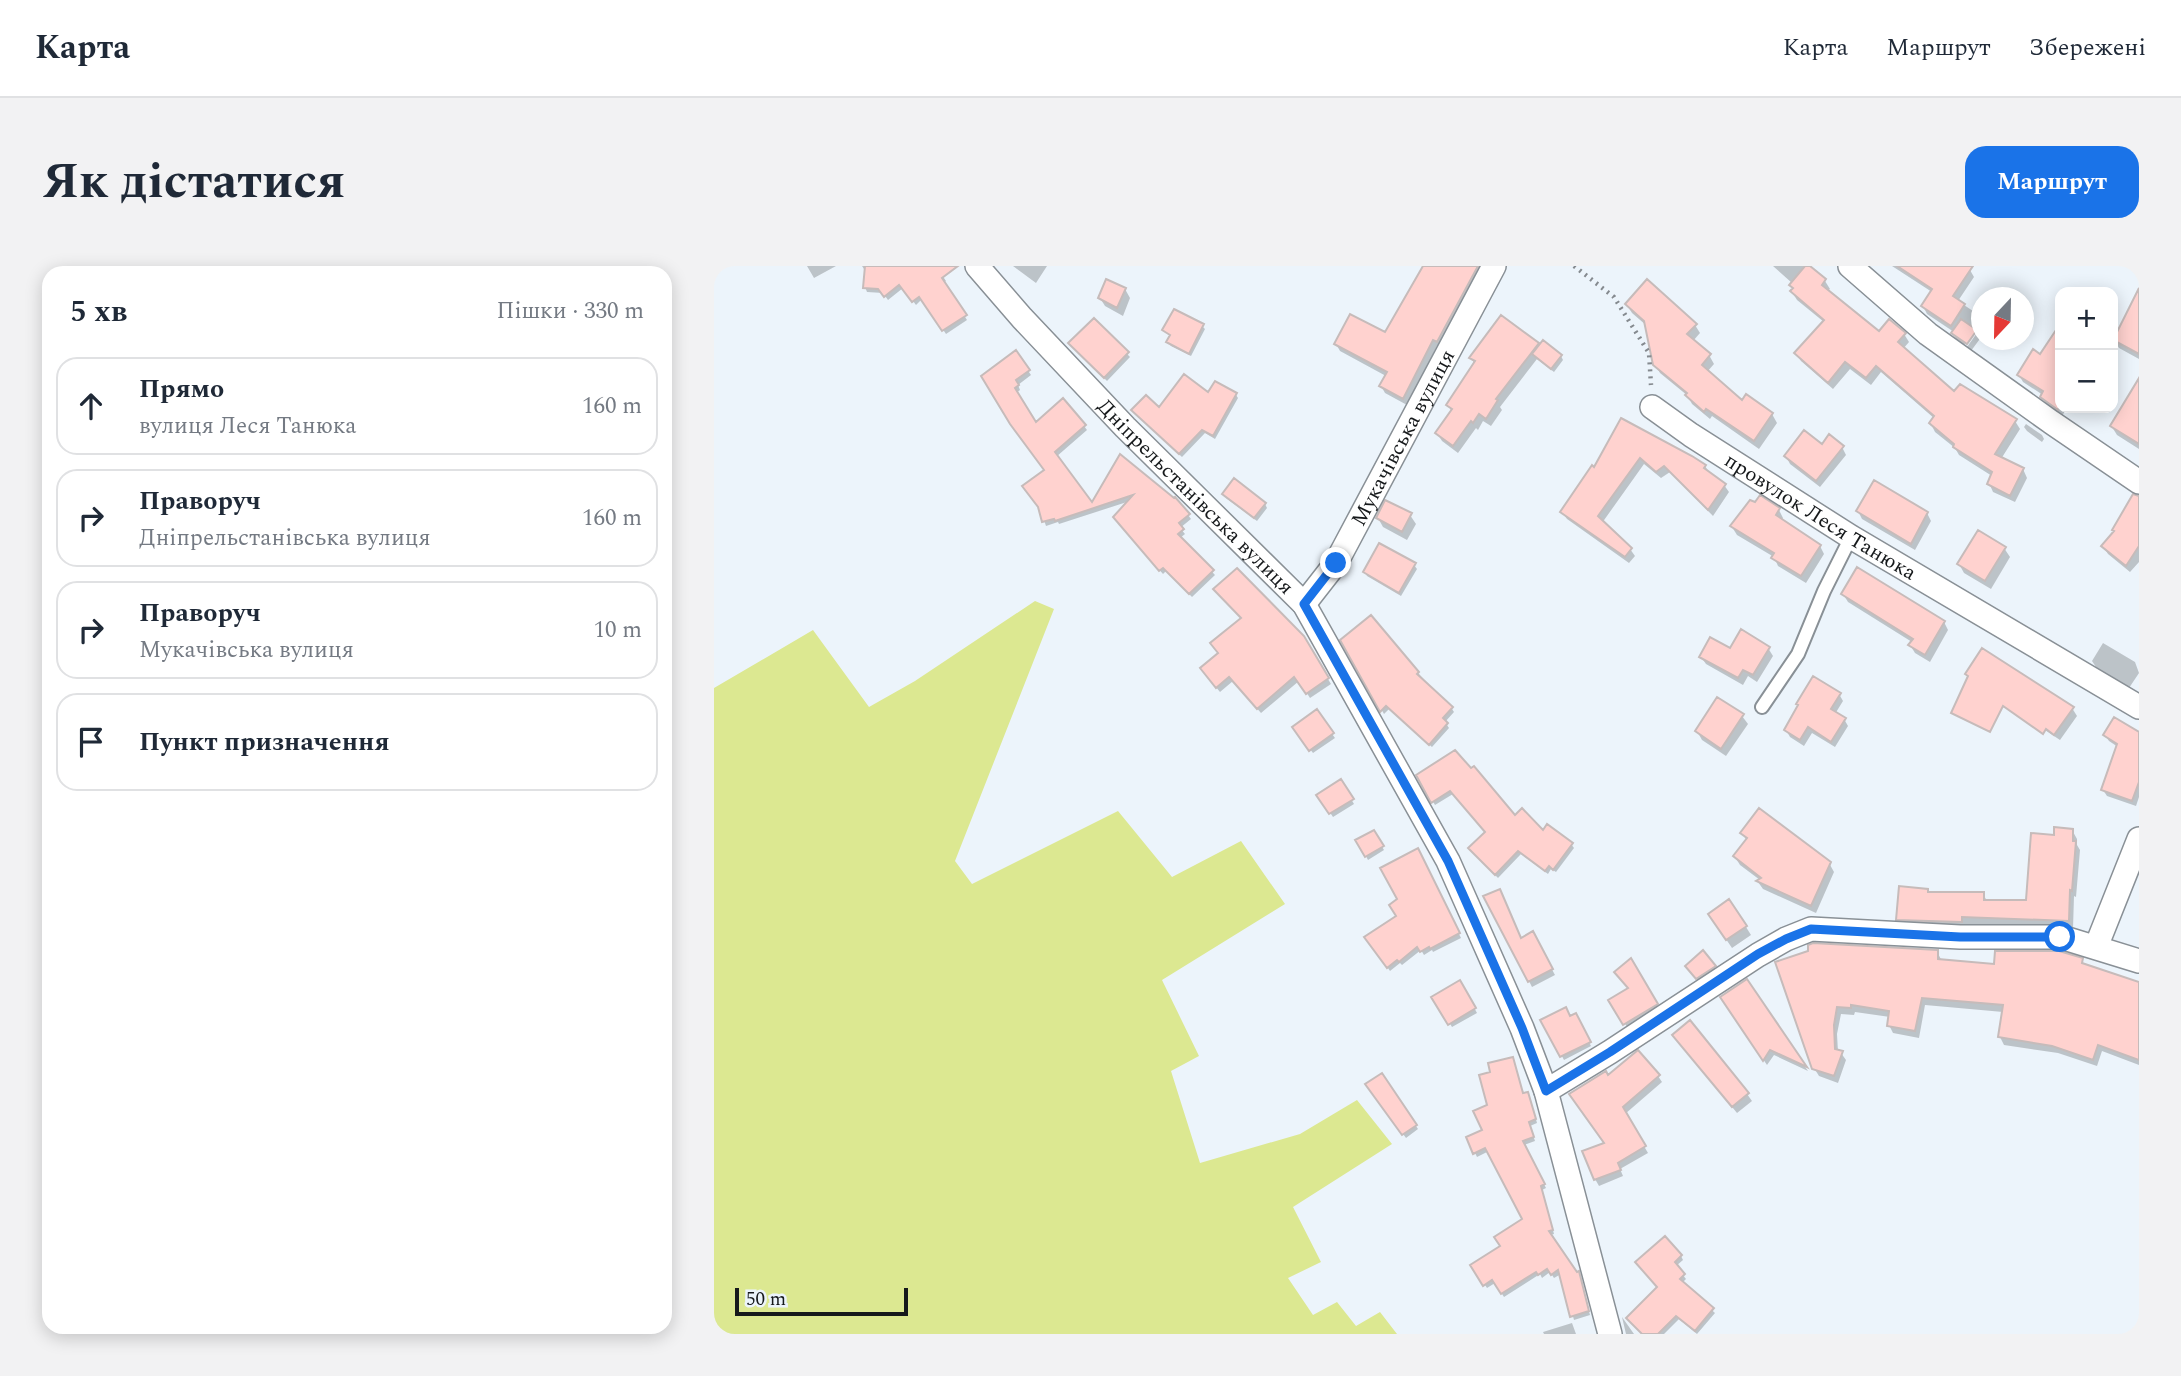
<!DOCTYPE html>
<html lang="uk">
<head>
<meta charset="utf-8">
<style>
	:root { --surface:#fff; --page:#f2f2f3; --text:#1f2937; --muted:#747a83; --line:#e0e1e3; --accent:#1a73e8 }
	body { margin:0; font-family:Spectral,serif; background:var(--page); color:var(--text) }
	.controls { position:absolute; right:21px; top:21px; display:grid; overflow:hidden; border-radius:14px; box-shadow:0 4px 18px #0003 }
	.controls button { width:63px; height:63px; display:grid; place-items:center; padding:0; border:0; border-bottom:2px solid var(--line); background:var(--surface); color:var(--text); font:35px sans-serif }
	.compass { position:absolute; left:1257px; top:21px; width:63px; height:63px; border-radius:50%; background:var(--surface); box-shadow:0 4px 18px #0003; rotate:202deg }
	.scale { position:absolute; left:21px; bottom:18px; width:173px; box-sizing:border-box; padding-left:7px; border:4px solid #16191b; border-top:0; font-size:19px; line-height:24px; white-space:nowrap; color:#16191b; -webkit-text-stroke:5px #ecf4fb; paint-order:stroke }
	.stop { position:absolute; width:21px; height:21px; margin:-16px; border:5px solid #1a73e8; border-radius:50%; background:#fff }
	.stop.end { background:#1a73e8; border-color:#fff; box-shadow:0 2px 7px #0008 }
	.list { margin:0; padding:0; list-style:none }
	h2 { display:flex; justify-content:space-between; align-items:center; height:91px; margin:0; padding:0 28px; font-size:30px }
	h2 small { font-size:23px; font-weight:400; color:var(--muted) }
	.list li { display:grid; grid-template-columns:46px 1fr auto; gap:21px; align-items:center; box-sizing:border-box; height:98px; margin:0 14px 14px; padding:0 14px; border:2px solid var(--line); border-radius:21px }
	.list b { display:block; font-size:26px; white-space:nowrap }
	.list p { margin:0; font-size:23px; white-space:nowrap; color:var(--muted) }
	.list em { font-size:23px; font-style:normal; color:var(--muted) }
	.icon { flex:none; width:38px; height:38px; fill:none; stroke:currentColor; stroke-width:2; stroke-linecap:round; stroke-linejoin:round }
	.map { position:relative; flex:none; width:1425px; height:1068px; overflow:hidden; border-radius:21px }
	header { display:flex; align-items:center; gap:42px; box-sizing:border-box; height:98px; padding:0 35px; background:var(--surface); border-bottom:2px solid var(--line) }
	header strong { font-size:33px }
	nav { display:flex; gap:38px; margin-inline-start:auto; font-size:24px }
	.intro { display:flex; align-items:center; justify-content:space-between; box-sizing:border-box; height:168px; padding:0 42px }
	h1 { margin:0; font-size:49px }
	.button { padding:18px 32px; border-radius:21px; background:var(--accent); color:#fff; font-size:24px; font-weight:700 }
	main { display:flex; gap:42px; padding:0 42px }
	aside { flex:1; background:var(--surface); border-radius:21px; box-shadow:0 4px 18px #0003 }
	.map>svg:first-child { display:block }
	.green { fill:#dce891 }
	.shadow { fill:#0003 }
	.building { fill:#ffd2cf; stroke:#c6bbba; stroke-width:2 }
	.lines { fill:none; stroke-linecap:round; stroke-linejoin:round }
	.service-casing { stroke:#899096; stroke-width:16 }
	.minor-casing { stroke:#899096; stroke-width:26 }
	.path { stroke:#858a8f; stroke-width:4.5; stroke-dasharray:2 5; stroke-linecap:butt }
	.service { stroke:#fff; stroke-width:12 }
	.minor { stroke:#fff; stroke-width:23 }
	.route { stroke:#1a73e8; stroke-width:9 }
	.labels { text-anchor:middle; stroke-width:5; stroke-linejoin:round; paint-order:stroke }
	.street-label { font-size:21px; fill:#16191b; stroke:#ecf4fb }
</style>
</head>
<body>
<header>
<strong>Карта</strong>
<nav><a>Карта</a><a>Маршрут</a><a>Збережені</a></nav>
</header>
<div class="intro"><h1>Як дістатися</h1><a class="button">Маршрут</a></div>
<main>
<aside>
<h2>5 хв<small>Пішки · 330 m</small></h2>
<ul class="list">
<li><svg class="icon" aria-label="ahead" viewBox="0 0 24 24"><path d="M12 20V5M6 11l6-6 6 6"/></svg><div><b>Прямо</b><p>вулиця Леся Танюка</p></div><em>160 m</em></li>
<li><svg class="icon" aria-label="right" viewBox="0 0 24 24"><path d="M7 20v-9h11M14 6l5 5-5 5"/></svg><div><b>Праворуч</b><p>Дніпрельстанівська вулиця</p></div><em>160 m</em></li>
<li><svg class="icon" aria-label="right" viewBox="0 0 24 24"><path d="M7 20v-9h11M14 6l5 5-5 5"/></svg><div><b>Праворуч</b><p>Мукачівська вулиця</p></div><em>10 m</em></li>
<li><svg class="icon" aria-label="arrive" viewBox="0 0 24 24"><path d="M6 21V4h12l-3 4 3 4H6"/></svg><div><b>Пункт призначення</b></div></li>
</ul>
</aside>
<div class="map">
<svg width="1425" height="1068" viewBox="0 0 1425 1068">
	<rect width="100%" height="100%" fill="#ecf4fb"/>
	<path class="green" d="M 321,335 L 340,343 L 241,595 L 258,618 L 404,545 L 458,611 L 527,575 L 571,638 L 448,714 L 485,790 L 457,805 L 486,897 L 586,868 L 643,834 L 678,878 L 579,941 L 607,996 L 574,1012 L 599,1049 L 623,1036 L 642,1060 L 666,1046 L 683,1068 L 0,1068 L 0,422 L 99,364 L 155,441 L 201,415 Z"/>
	<path class="shadow" d="M 93,0 L 122,0 L 100,12 Z
		M 148,0 L 222,0 L 232,15 L 229,17 L 253,54 L 232,68 L 208,33 L 202,39 L 189,22 L 174,34 L 169,27 L 153,26 L 151,21 L 152,6 Z
		M 299,0 L 333,0 L 322,17 Z
		M 711,0 L 772,0 L 727,82 L 723,80 L 693,139 L 671,127 L 667,120 L 672,110 L 626,85 L 622,78 L 672,69 Z
		M 1059,0 L 1094,0 L 1111,15 L 1116,23 L 1113,25 L 1165,68 L 1190,68 L 1195,76 L 1189,83 L 1241,128 L 1301,155 L 1306,163 L 1287,193 L 1309,203 L 1313,212 L 1301,236 L 1279,226 L 1275,217 L 1278,210 L 1245,189 L 1241,182 L 1221,166 L 1217,158 L 1221,153 L 1167,106 L 1157,119 L 1136,103 L 1119,123 L 1087,95 L 1082,87 L 1110,56 L 1083,34 L 1078,26 L 1078,17 Z
		M 1178,0 L 1250,0 L 1256,4 L 1260,11 L 1244,35 L 1268,51 L 1268,54 L 1250,79 L 1243,75 L 1239,67 L 1240,66 L 1213,48 L 1209,40 L 1218,26 Z
		M 411,23 L 416,32 L 409,50 L 391,40 L 386,32 Z
		M 913,39 L 981,59 L 986,67 L 979,75 L 995,89 L 1000,98 L 993,106 L 1029,136 L 1058,148 L 1063,157 L 1045,183 L 998,150 L 996,153 L 978,138 L 974,130 L 946,107 L 941,98 L 933,60 L 918,47 Z
		M 1425,47 L 1425,93 L 1405,82 L 1400,74 Z
		M 380,54 L 416,91 L 393,115 L 359,81 Z
		M 488,60 L 491,63 L 477,90 L 457,80 L 454,76 L 457,71 L 450,64 Z
		M 1268,60 L 1268,70 L 1257,85 L 1253,81 Z
		M 1340,70 L 1346,74 L 1346,142 L 1353,142 L 1348,150 L 1332,138 L 1328,131 L 1329,129 L 1309,116 L 1305,109 L 1327,90 Z
		M 823,79 L 825,82 L 847,90 L 849,94 L 840,106 L 823,93 L 786,141 L 788,144 L 777,160 L 769,155 L 764,164 L 762,162 L 744,187 L 728,175 L 723,167 L 738,146 L 734,139 L 761,98 L 757,92 Z
		M 302,87 L 317,109 L 304,119 L 306,124 L 302,127 L 322,158 L 370,160 L 373,164 L 342,191 L 378,239 L 406,191 L 474,249 L 477,253 L 466,262 L 471,268 L 466,272 L 501,309 L 478,331 L 452,305 L 449,308 L 403,256 L 416,235 L 345,258 L 344,256 L 332,260 L 326,242 L 332,205 L 269,110 Z
		M 1425,125 L 1425,183 L 1403,169 L 1398,161 Z
		M 495,129 L 522,129 L 524,132 L 501,173 L 491,167 L 468,191 L 422,148 L 445,144 Z
		M 908,154 L 991,200 L 996,208 L 1010,219 L 1015,226 L 999,250 L 956,206 L 947,212 L 930,198 L 888,257 L 916,283 L 921,290 L 915,297 L 853,253 L 848,246 L 881,203 Z
		M 1312,158 L 1328,169 L 1330,173 L 1328,176 L 1313,165 L 1310,161 Z
		M 1108,180 L 1128,181 L 1132,189 L 1106,221 L 1076,198 L 1072,190 Z
		M 510,228 L 551,238 L 553,242 L 543,255 L 512,232 Z
		M 1425,243 L 1425,296 L 1416,306 L 1394,288 L 1389,280 Z
		M 1065,244 L 1069,252 L 1067,255 L 1106,280 L 1110,288 L 1092,317 L 1064,300 L 1060,291 L 1023,269 L 1018,261 Z
		M 1144,245 L 1213,247 L 1217,255 L 1201,284 L 1148,253 Z
		M 696,249 L 702,258 L 693,274 L 669,261 L 664,252 Z
		M 1290,282 L 1296,291 L 1277,323 L 1250,307 L 1245,298 Z
		M 700,299 L 703,303 L 687,330 L 653,310 L 651,306 Z
		M 501,323 L 588,371 L 617,418 L 596,432 L 585,415 L 547,447 L 519,415 L 506,426 L 491,408 L 528,353 Z
		M 1129,328 L 1230,356 L 1234,364 L 1216,396 L 1201,387 L 1196,379 L 1198,376 L 1134,336 Z
		M 629,375 L 704,407 L 738,443 L 740,446 L 731,456 L 735,462 L 718,481 L 675,443 L 670,448 Z
		M 1389,377 L 1421,396 L 1425,407 L 1415,422 L 1384,404 L 1378,395 Z
		M 1054,382 L 1059,390 L 1043,416 L 1034,410 L 1029,419 L 992,398 L 987,391 L 1017,384 Z
		M 1253,408 L 1358,442 L 1363,450 L 1346,474 L 1258,416 Z
		M 1125,428 L 1129,435 L 1121,448 L 1130,453 L 1134,460 L 1121,481 L 1098,467 L 1090,480 L 1076,471 L 1072,464 Z
		M 602,446 L 621,472 L 599,487 L 582,465 Z
		M 1028,450 L 1034,458 L 1012,490 L 988,474 L 983,465 Z
		M 1391,469 L 1425,479 L 1425,531 L 1422,540 L 1393,530 L 1389,524 L 1404,481 L 1395,475 Z
		M 704,509 L 801,552 L 857,578 L 860,582 L 842,606 L 837,603 L 834,608 L 807,588 L 784,612 L 759,587 L 772,567 L 739,528 L 721,539 Z
		M 627,516 L 640,538 L 619,551 L 605,530 Z
		M 1358,564 L 1363,573 L 1363,579 L 1366,584 L 1362,631 L 1360,630 L 1359,663 L 1252,659 L 1252,664 L 1188,661 L 1184,653 L 1215,627 L 1269,628 L 1273,635 L 1314,636 L 1341,571 Z
		M 659,566 L 670,584 L 654,594 L 644,575 Z
		M 1028,567 L 1115,597 L 1120,606 L 1102,647 L 1049,623 L 1044,616 L 1046,614 L 1026,599 L 1021,591 L 1033,575 Z
		M 703,584 L 747,672 L 719,686 L 718,684 L 710,689 L 707,684 L 688,699 L 686,697 L 676,705 L 655,675 L 684,650 L 685,634 Z
		M 772,631 L 807,674 L 818,667 L 841,709 L 818,721 Z
		M 1001,657 L 1032,661 L 1037,669 L 1018,682 Z
		M 1223,686 L 1228,695 L 1282,700 L 1368,694 L 1371,700 L 1425,718 L 1425,799 L 1388,785 L 1383,800 L 1344,787 L 1290,779 L 1286,771 L 1289,746 L 1211,739 L 1205,772 L 1179,767 L 1175,759 L 1176,751 L 1141,746 L 1140,749 L 1127,748 L 1123,768 L 1124,786 L 1127,787 L 1132,794 L 1124,817 L 1105,810 L 1100,802 L 1063,697 Z
		M 916,695 L 945,742 L 913,761 L 897,734 L 916,723 Z
		M 1000,701 L 1003,704 L 985,716 L 975,704 Z
		M 1033,715 L 1094,805 L 1060,789 L 1053,799 L 1012,738 Z
		M 746,716 L 763,747 L 738,761 L 720,731 Z
		M 861,749 L 877,780 L 850,794 L 829,755 L 856,752 Z
		M 960,770 L 1033,828 L 1038,835 L 1023,847 Z
		M 667,809 L 704,863 L 692,872 L 655,822 Z
		M 944,810 L 948,816 L 911,848 L 934,887 L 906,903 L 909,910 L 885,920 L 881,913 L 892,878 L 894,811 Z
		M 809,829 L 816,832 L 823,857 L 816,860 L 821,875 L 810,879 L 832,922 L 828,924 L 840,968 L 836,969 L 866,1011 L 876,1049 L 860,1054 L 847,1008 L 840,1012 L 836,1006 L 828,1012 L 826,1008 L 790,1031 L 781,1017 L 773,1022 L 758,999 L 788,981 L 810,954 L 775,885 L 763,891 L 754,872 L 770,865 Z
		M 967,990 L 969,994 L 962,1000 L 972,1013 L 968,1017 L 1001,1047 L 983,1068 L 965,1053 L 950,1068 L 928,1068 L 914,1052 L 945,1022 L 923,997 Z
		M 908,1051 L 920,1068 L 912,1068 Z
		M 858,1057 L 862,1068 L 830,1068 L 829,1066 Z"/>
	<path class="building" d="M 151,0 L 244,0 L 228,12 L 253,49 L 228,65 L 205,31 L 198,36 L 185,19 L 170,31 L 164,23 L 149,22 Z
		M 709,0 L 764,0 L 723,76 L 719,74 L 689,133 L 665,120 L 673,106 L 620,78 L 636,48 L 671,66 Z
		M 1091,0 L 1096,0 L 1112,13 L 1108,19 L 1165,65 L 1175,53 L 1192,67 L 1184,76 L 1240,125 L 1246,118 L 1303,153 L 1281,188 L 1310,202 L 1296,230 L 1273,218 L 1278,206 L 1239,181 L 1240,178 L 1215,157 L 1220,150 L 1162,100 L 1152,112 L 1131,96 L 1114,117 L 1080,87 L 1110,54 L 1076,25 L 1079,22 L 1075,19 Z
		M 1183,0 L 1259,0 L 1239,30 L 1251,38 L 1237,60 L 1207,40 L 1218,23 Z
		M 392,13 L 412,22 L 403,42 L 384,32 Z
		M 933,13 L 983,58 L 973,68 L 997,88 L 988,99 L 1028,134 L 1032,128 L 1059,147 L 1040,175 L 992,143 L 990,146 L 971,129 L 973,127 L 939,99 L 930,55 L 911,38 Z
		M 1425,22 L 1425,88 L 1399,74 Z
		M 460,43 L 490,58 L 475,88 L 452,76 L 456,69 L 448,64 Z
		M 787,49 L 825,77 L 782,133 L 784,134 L 772,153 L 765,148 L 759,157 L 757,155 L 739,180 L 721,167 L 738,143 L 732,139 L 761,95 L 755,92 Z
		M 380,52 L 415,86 L 390,112 L 354,77 Z
		M 1247,53 L 1263,64 L 1253,78 L 1237,67 Z
		M 1346,58 L 1346,140 L 1344,144 L 1326,131 L 1329,125 L 1303,109 L 1319,83 L 1326,88 Z
		M 829,74 L 848,89 L 837,103 L 818,88 Z
		M 302,84 L 316,104 L 302,114 L 305,119 L 301,122 L 322,156 L 349,132 L 372,159 L 341,186 L 378,236 L 406,188 L 460,232 L 461,231 L 476,248 L 465,257 L 470,263 L 464,268 L 500,304 L 475,328 L 449,302 L 445,305 L 399,251 L 419,229 L 341,255 L 340,253 L 328,256 L 324,241 L 308,220 L 330,204 L 296,158 L 267,110 Z
		M 470,108 L 494,126 L 501,115 L 523,127 L 499,170 L 488,164 L 465,188 L 417,144 L 432,129 L 445,141 Z
		M 1425,112 L 1425,178 L 1396,160 Z
		M 907,152 L 978,190 L 992,199 L 990,202 L 1012,218 L 994,244 L 950,200 L 942,206 L 926,192 L 884,250 L 918,282 L 911,291 L 846,246 L 878,199 L 880,201 Z
		M 1090,164 L 1108,178 L 1115,168 L 1130,180 L 1102,215 L 1070,190 Z
		M 520,212 L 552,237 L 540,252 L 508,228 Z
		M 1160,214 L 1214,246 L 1197,278 L 1142,245 Z
		M 1419,228 L 1425,230 L 1425,280 L 1412,300 L 1387,280 L 1400,265 L 1398,264 Z
		M 1046,229 L 1066,242 L 1062,249 L 1107,279 L 1087,310 L 1057,292 L 1060,287 L 1016,260 L 1036,234 L 1041,236 Z
		M 671,234 L 698,247 L 688,266 L 662,252 Z
		M 1264,264 L 1292,281 L 1271,315 L 1243,298 Z
		M 665,277 L 702,297 L 685,327 L 649,306 Z
		M 1143,301 L 1231,355 L 1211,389 L 1194,379 L 1199,373 L 1127,328 Z
		M 523,302 L 590,370 L 615,412 L 592,428 L 580,411 L 543,443 L 515,411 L 502,422 L 486,402 L 504,387 L 496,377 L 527,352 L 499,323 Z
		M 657,349 L 705,406 L 703,408 L 739,441 L 729,452 L 734,457 L 715,479 L 672,440 L 666,446 L 626,374 Z
		M 1027,363 L 1056,381 L 1039,409 L 1029,404 L 1024,412 L 985,391 L 996,371 L 1016,382 Z
		M 1268,382 L 1360,441 L 1340,469 L 1332,463 L 1329,468 L 1289,440 L 1276,466 L 1237,447 L 1254,410 L 1251,408 Z
		M 1099,410 L 1127,427 L 1117,443 L 1132,452 L 1117,476 L 1094,461 L 1086,474 L 1070,464 L 1084,439 L 1082,438 Z
		M 1003,431 L 1030,448 L 1007,483 L 981,465 Z
		M 603,443 L 620,467 L 595,485 L 578,461 Z
		M 1400,451 L 1425,466 L 1425,516 L 1418,535 L 1387,524 L 1403,478 L 1389,469 Z
		M 741,484 L 757,502 L 760,500 L 801,549 L 808,542 L 829,564 L 833,558 L 859,577 L 839,604 L 835,600 L 831,605 L 804,585 L 781,609 L 754,582 L 771,566 L 736,525 L 717,537 L 702,509 Z
		M 627,513 L 640,533 L 615,548 L 602,529 Z
		M 1045,542 L 1117,596 L 1097,640 L 1042,615 L 1047,612 L 1019,590 L 1033,572 L 1026,567 Z
		M 1340,561 L 1359,563 L 1359,575 L 1362,575 L 1358,625 L 1356,624 L 1355,655 L 1248,651 L 1248,656 L 1182,654 L 1185,620 L 1214,623 L 1214,626 L 1270,626 L 1270,634 L 1312,634 L 1317,567 L 1340,569 Z
		M 660,564 L 670,580 L 651,591 L 641,574 Z
		M 704,582 L 746,667 L 716,683 L 715,681 L 706,686 L 703,681 L 685,696 L 683,694 L 673,702 L 650,671 L 682,650 L 675,639 L 683,633 L 666,602 Z
		M 786,623 L 807,672 L 819,665 L 839,703 L 814,716 L 769,630 Z
		M 1015,633 L 1033,660 L 1012,674 L 994,648 Z
		M 1099,677 L 1224,684 L 1224,693 L 1280,698 L 1281,685 L 1345,685 L 1369,692 L 1368,697 L 1425,716 L 1425,794 L 1384,779 L 1379,794 L 1338,780 L 1284,771 L 1289,739 L 1208,732 L 1201,765 L 1173,760 L 1175,745 L 1137,739 L 1137,742 L 1123,741 L 1120,759 L 1121,783 L 1129,785 L 1120,810 L 1098,803 L 1061,696 L 1094,685 L 1094,679 Z
		M 989,684 L 1002,700 L 982,713 L 971,700 Z
		M 917,692 L 944,738 L 909,759 L 894,734 L 914,722 L 900,706 Z
		M 1033,713 L 1093,801 L 1056,784 L 1049,795 L 1006,731 Z
		M 746,714 L 762,742 L 734,759 L 717,731 Z
		M 852,741 L 856,750 L 862,747 L 877,776 L 846,791 L 826,754 Z
		M 976,754 L 1035,827 L 1018,841 L 958,769 Z
		M 924,784 L 946,809 L 909,841 L 932,880 L 904,897 L 907,904 L 880,914 L 868,885 L 890,877 L 855,828 L 892,805 L 894,809 Z
		M 799,791 L 809,827 L 814,826 L 822,853 L 815,856 L 820,871 L 809,875 L 831,918 L 827,920 L 839,964 L 835,965 L 863,1006 L 865,1005 L 875,1045 L 856,1051 L 844,1004 L 837,1009 L 833,1003 L 824,1009 L 822,1006 L 787,1028 L 778,1014 L 769,1020 L 756,999 L 786,980 L 780,971 L 808,953 L 771,882 L 759,888 L 752,871 L 768,864 L 759,845 L 773,839 L 765,809 L 776,806 L 774,797 Z
		M 668,807 L 703,859 L 688,869 L 651,818 Z
		M 951,970 L 968,989 L 961,996 L 971,1008 L 966,1013 L 1000,1042 L 981,1065 L 962,1050 L 944,1068 L 928,1068 L 912,1052 L 943,1021 L 921,996 Z"/>
	<g class="lines">
		<g class="service-casing">
			<path id="service" d="M 1048,441 L 1084,388 L 1110,325 L 1137,271"/>
		</g>
		<g class="minor-casing">
			<g id="minor">
				<path id="s1" d="M 263,0 L 308,52 L 411,161 L 590,338 L 734,595 L 808,762 L 832,825 L 896,1068"/>
				<path d="M 1136,0 L 1214,68 L 1337,156 L 1425,216"/>
				<path id="s2" d="M 938,141 L 977,169 L 1137,271 L 1425,441"/>
				<path id="s3" d="M 590,338 L 622,297 L 780,0"/>
				<path d="M 1382,681 L 1425,573"/>
				<path d="M 832,825 L 896,786 L 1044,689 L 1072,673 L 1097,663 L 1246,671 L 1347,671 L 1425,695"/>
			</g>
		</g>
		<path class="path" d="M 860,0 L 900,31 L 935,87 L 937,119"/>
		<use href="#service" class="service"/>
		<use href="#minor" class="minor"/>
	</g>
	<g class="lines">
		<path class="route" d="M 622,297 L 590,338 L 734,595 L 808,762 L 832,825 L 896,786 L 1044,688 L 1072,673 L 1097,663 L 1246,671 L 1346,671"/>
	</g>
	<g class="labels">
		<g class="street-label">
			<text dy="7" stroke="none"><textPath href="#s3" startOffset="194">Мукачівська вулиця</textPath></text>
			<text dy="7" stroke="none"><textPath href="#s1" startOffset="318">Дніпрельстанівська вулиця</textPath></text>
			<text dy="7" stroke="none"><textPath href="#s2" startOffset="201">провулок Леся Танюка</textPath></text>
		</g>
	</g>
</svg>
<div class="controls">
<button>+</button>
<button>−</button>
</div>
<svg class="compass" viewBox="-18 -18 36 36"><path d="M0-13l5 13h-10z" fill="#e53935"/><path d="M0 13l5-13h-10z" fill="#747a83"/></svg>
<div class="scale">50 m</div>
<div class="stop" style="left:1346px;top:671px"></div>
<div class="stop end" style="left:622px;top:297px"></div>
</div>
</main>
</body>
</html>
